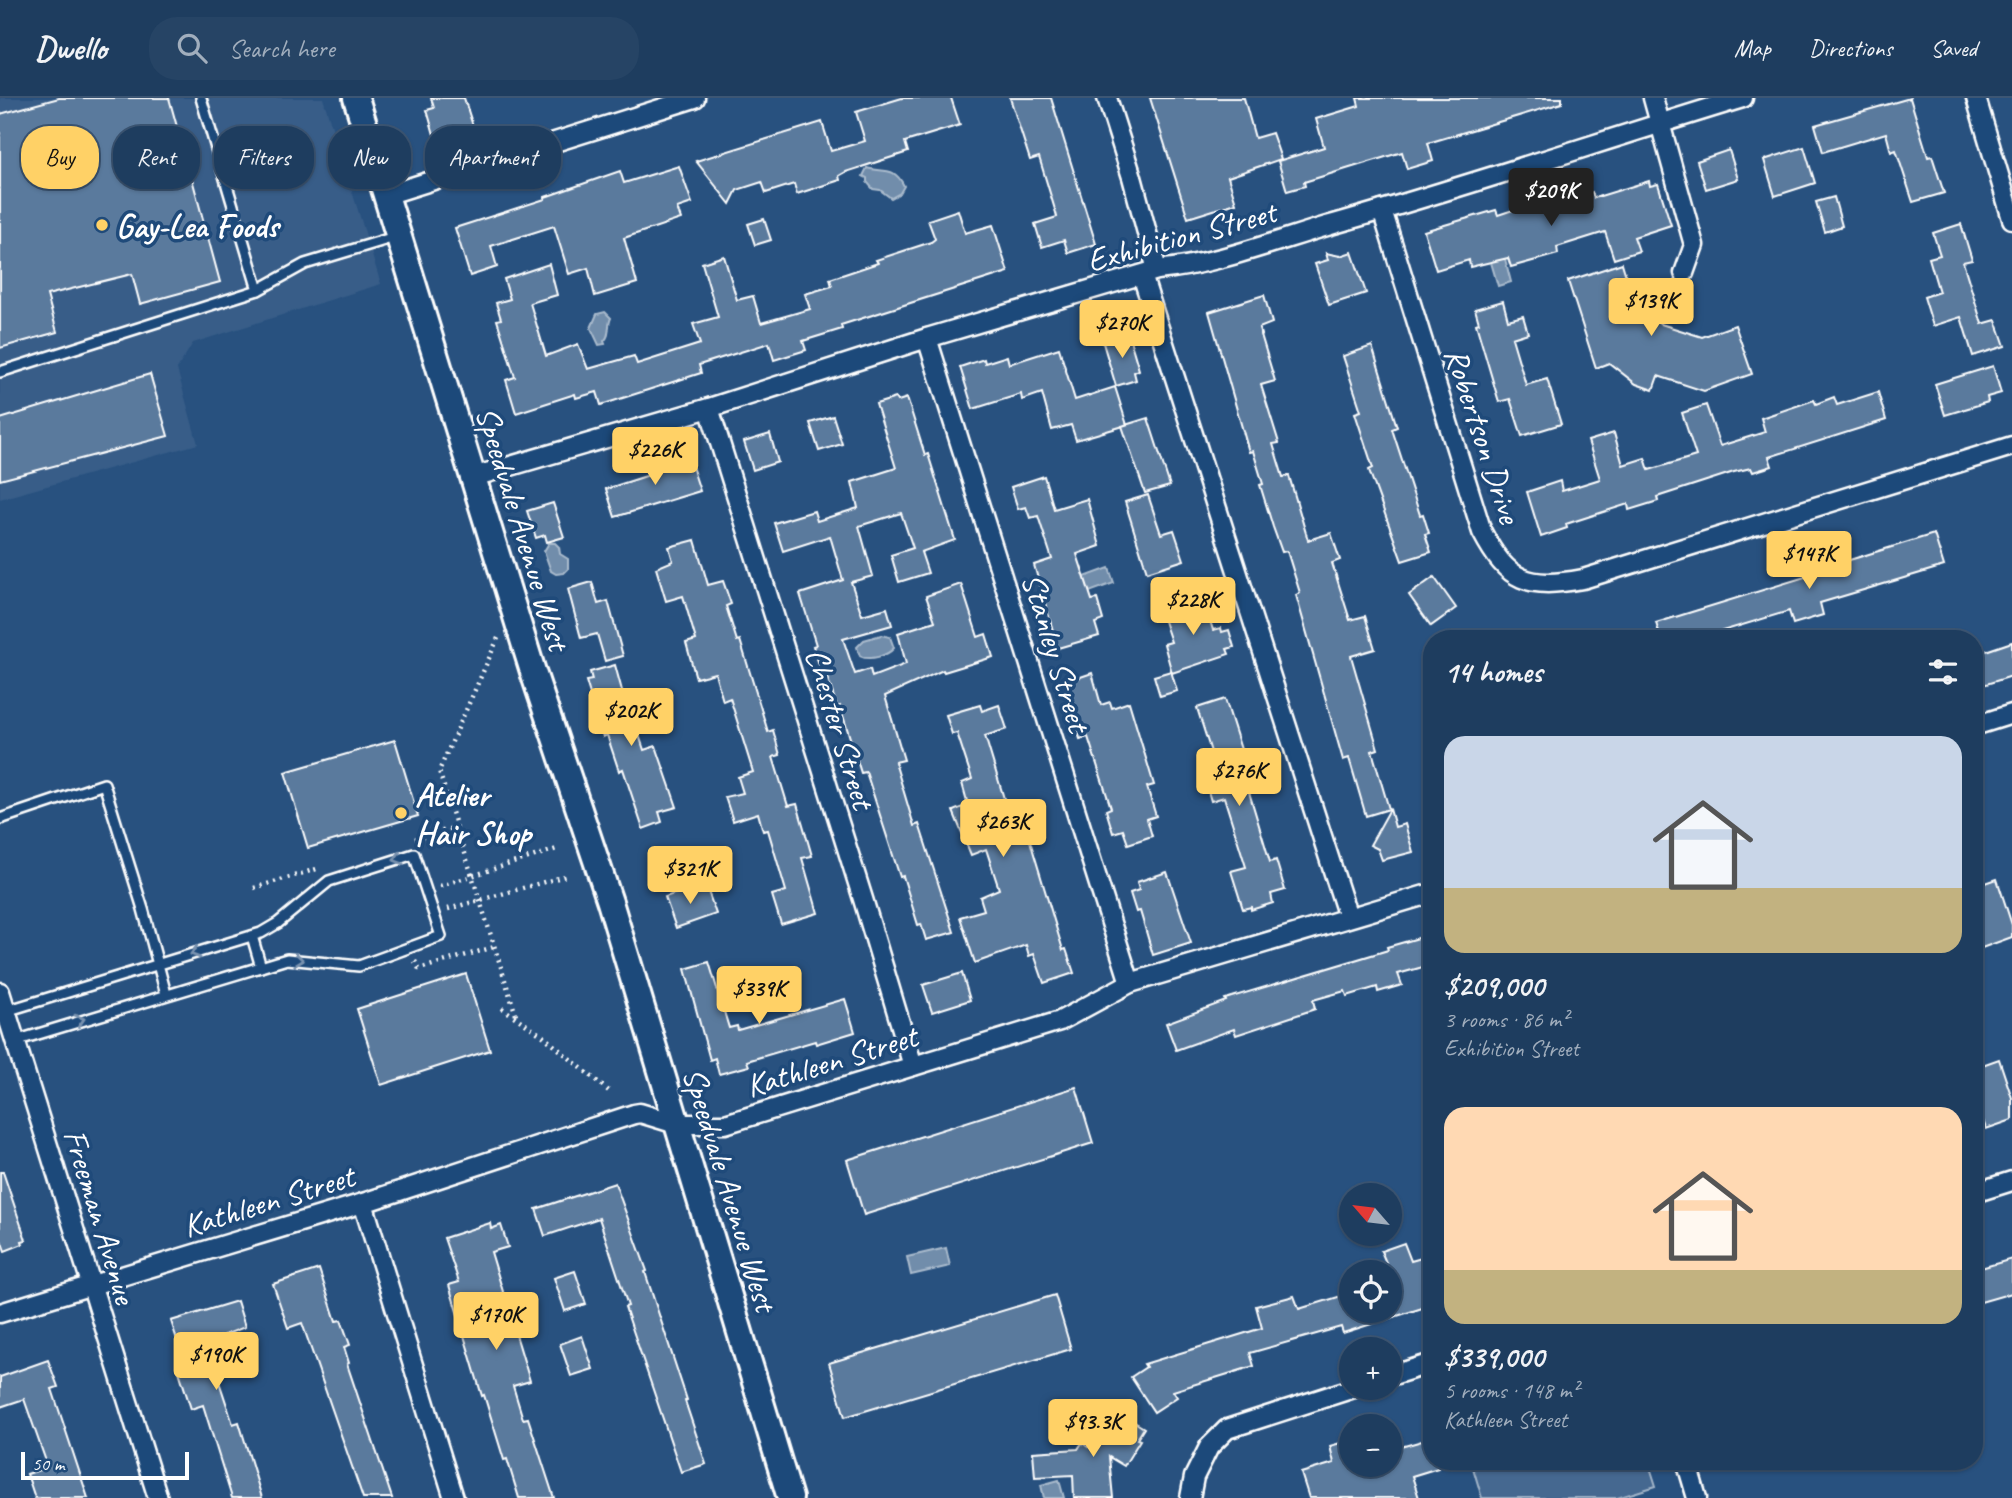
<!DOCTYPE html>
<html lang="en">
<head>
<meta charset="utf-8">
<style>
	:root { --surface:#1e3d5f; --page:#264465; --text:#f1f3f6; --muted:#a1aebd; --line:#3c5674; --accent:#ffd166 }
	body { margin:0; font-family:Caveat,sans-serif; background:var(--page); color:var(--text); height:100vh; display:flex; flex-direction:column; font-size:26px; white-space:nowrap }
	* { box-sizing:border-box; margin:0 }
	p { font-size:23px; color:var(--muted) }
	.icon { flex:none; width:38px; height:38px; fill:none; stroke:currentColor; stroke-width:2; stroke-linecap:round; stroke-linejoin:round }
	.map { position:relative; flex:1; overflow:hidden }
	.details { position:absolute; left:1423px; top:532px; width:560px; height:840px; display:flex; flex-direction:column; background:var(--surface); border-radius:28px; box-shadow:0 2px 5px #0004,0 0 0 2px var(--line) }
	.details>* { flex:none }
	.banner { position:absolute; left:21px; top:28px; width:665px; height:63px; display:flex; gap:14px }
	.needle { width:46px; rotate:298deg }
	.controls { position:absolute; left:1339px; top:1085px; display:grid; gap:14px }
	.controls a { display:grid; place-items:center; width:63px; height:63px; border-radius:50%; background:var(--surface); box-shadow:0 2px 5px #0004,0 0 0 2px var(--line); font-size:35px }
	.scale { position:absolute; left:21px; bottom:18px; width:168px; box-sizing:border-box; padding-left:7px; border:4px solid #fff; border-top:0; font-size:19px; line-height:24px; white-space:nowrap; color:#fff; -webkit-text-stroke:5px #1f4a7a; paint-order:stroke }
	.price { position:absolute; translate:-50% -60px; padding:0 16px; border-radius:7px; background:var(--accent); color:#111; font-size:23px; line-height:46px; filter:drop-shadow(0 2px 4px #0008) }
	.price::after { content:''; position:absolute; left:50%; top:42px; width:21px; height:16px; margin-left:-10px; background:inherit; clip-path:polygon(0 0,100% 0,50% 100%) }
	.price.on { background:#222; color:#fff }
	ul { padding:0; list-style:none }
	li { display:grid; align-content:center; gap:14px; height:371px; padding:0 21px }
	li span { display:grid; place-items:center; height:217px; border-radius:21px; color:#555 }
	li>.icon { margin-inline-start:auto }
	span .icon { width:126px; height:126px; fill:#fffc; stroke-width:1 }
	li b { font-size:30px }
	h2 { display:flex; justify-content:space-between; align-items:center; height:84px; padding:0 21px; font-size:30px }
	.chip { padding:0 24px; border-radius:28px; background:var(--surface); box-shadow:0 2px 5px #0004,0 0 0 2px var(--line); font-size:24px; line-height:63px }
	.chip.on { background:var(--accent); color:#111 }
	header { display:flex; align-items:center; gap:42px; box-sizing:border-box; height:98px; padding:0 35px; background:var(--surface); border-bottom:2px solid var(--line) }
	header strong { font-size:33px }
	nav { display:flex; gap:38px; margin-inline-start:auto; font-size:24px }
	.search { width:490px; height:63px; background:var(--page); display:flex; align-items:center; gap:18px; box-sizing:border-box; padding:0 24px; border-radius:28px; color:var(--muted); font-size:26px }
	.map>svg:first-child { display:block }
	.built { fill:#375d88 }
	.green { fill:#446890; stroke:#a2b4c8; stroke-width:2 }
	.water { fill:#718dab; stroke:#aabbcd; stroke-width:2 }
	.building { fill:#5a7a9d; stroke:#fff; stroke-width:2 }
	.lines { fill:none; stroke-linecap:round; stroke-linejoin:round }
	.lane-casing { stroke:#fff; stroke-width:14 }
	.street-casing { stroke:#fff; stroke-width:23 }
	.secondary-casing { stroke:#fff; stroke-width:30 }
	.path { stroke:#fff; stroke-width:4.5; stroke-dasharray:2 5; stroke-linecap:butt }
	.lane { stroke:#1f4a7a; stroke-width:9 }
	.street { stroke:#1f4a7a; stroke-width:18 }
	.secondary { stroke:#1f4a7a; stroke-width:24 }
	.oneway { stroke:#7992af }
	.poi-dot { fill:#ffd166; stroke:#1f4a7a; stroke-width:2.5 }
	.labels { text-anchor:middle; stroke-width:7; stroke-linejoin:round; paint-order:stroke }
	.poi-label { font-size:33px; font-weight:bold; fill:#fff; stroke:#1f4a7a; text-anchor:start }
	.street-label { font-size:33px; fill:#fff; stroke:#1f4a7a }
</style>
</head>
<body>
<header>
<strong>Dwello</strong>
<div class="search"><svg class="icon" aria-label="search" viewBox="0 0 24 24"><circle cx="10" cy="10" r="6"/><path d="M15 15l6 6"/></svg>Search here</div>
<nav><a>Map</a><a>Directions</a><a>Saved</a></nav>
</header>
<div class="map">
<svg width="2012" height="1400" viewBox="0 0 2012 1400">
	<rect width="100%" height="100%" fill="#28517f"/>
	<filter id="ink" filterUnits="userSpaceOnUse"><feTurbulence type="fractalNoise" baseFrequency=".0143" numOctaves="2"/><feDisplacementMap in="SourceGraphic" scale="14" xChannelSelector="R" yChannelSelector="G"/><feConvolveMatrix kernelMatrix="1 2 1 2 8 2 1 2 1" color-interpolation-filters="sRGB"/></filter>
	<g filter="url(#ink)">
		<polygon class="built" points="0,0 323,0 381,186 193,245 177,271 198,346 0,401"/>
		<polygon class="green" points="1471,1363 1648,1363 1656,1388 1617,1400 1482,1400"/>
		<g class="water">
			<path d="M867 70C882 75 894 67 904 88L900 95 891 100 880 92 873 91 867 84V80L863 78Z"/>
			<polygon points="1504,157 1511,184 1498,188 1490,161"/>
			<path d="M605 214 611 220C607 228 611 237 604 243L605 246 599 247 591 230 597 216Z"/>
			<polygon points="549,445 555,445 559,449 560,456 568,461 568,471 564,475 556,476 551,473 544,453"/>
			<polygon points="1109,470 1114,485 1084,496 1079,481"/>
			<path d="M881 537 890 539 894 550C887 558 870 563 860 558L857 549 864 542Z"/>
			<polygon points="946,1150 950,1168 911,1177 907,1159"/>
			<polygon points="1059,1382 1064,1400 1044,1400 1041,1387"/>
		</g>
		<g class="building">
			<polygon points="59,0 169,0 184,54 189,52 195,76 191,77 220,184 140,206 132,176 47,197 57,234 0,250 0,16"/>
			<polygon points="431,0 464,0 473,28 435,40 427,12 434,10"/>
			<polygon points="902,0 951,0 960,27 905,44 908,54 846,74 839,78 840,82 797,96 794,86 766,95 762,84 737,92 730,106 696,63 822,24 831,53 865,43 856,14"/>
			<polygon points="1010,0 1051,0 1096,146 1068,155 1064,142 1042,149 1035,126 1057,119 1056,115 1039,59 1030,62"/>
			<polygon points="1150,0 1244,0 1255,40 1272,35 1281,61 1228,79 1236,105 1188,120"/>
			<polygon points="1357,0 1562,0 1562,5 1428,45 1433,63 1407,71 1402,54 1304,84 1305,88 1287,93 1278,63 1324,49 1316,21 1359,8"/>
			<polygon points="1910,0 1928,59 1932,58 1944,95 1913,104 1896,52 1891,54 1886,35 1823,54 1815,27"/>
			<polygon points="1804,49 1815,85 1775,98 1764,62"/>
			<polygon points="1729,52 1738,81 1706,91 1697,63"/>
			<polygon points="679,68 692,105 677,110 681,121 624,140 637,185 595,198 588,170 569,176 554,128 491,148 497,169 470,178 455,130 545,101 545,99 620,73 624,85"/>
			<polygon points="1649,83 1650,88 1658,86 1671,127 1634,139 1639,153 1614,161 1605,134 1557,149 1558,156 1511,169 1508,160 1470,169 1469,162 1436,172 1424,133 1496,112 1498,117 1555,98 1557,105 1592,94 1594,100"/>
			<polygon points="1834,99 1842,128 1825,134 1816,104"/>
			<polygon points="958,112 965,135 993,127 1008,174 841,227 842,231 803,243 806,252 774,262 769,245 699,267 701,275 601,307 597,294 576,300 575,296 516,315 506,282 515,279 497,222 501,221 496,205 510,201 504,181 549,166 557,197 530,205 546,258 578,246 588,271 634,258 637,266 700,246 693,226 718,219 702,165 724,158 737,202 753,198 761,225 810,211 805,196 832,188 830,181 878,165 876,162 931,144 935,141 928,122"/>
			<polygon points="764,121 771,142 755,147 748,126"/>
			<polygon points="1961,126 1972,162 1963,164 1982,226 1996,222 2005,248 1973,258 1961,219 1933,228 1924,199 1939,194 1929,160 1940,157 1933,135"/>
			<polygon points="1352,154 1366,195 1329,207 1315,166 1328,162 1326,155 1340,158"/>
			<polygon points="1622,165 1634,205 1661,226 1702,239 1735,227 1752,276 1704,293 1658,278 1653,292 1636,286 1609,265 1596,270 1568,183"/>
			<polygon points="1264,197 1272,225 1259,230 1275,283 1261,287 1279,345 1273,346 1283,379 1289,378 1308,442 1331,435 1340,462 1332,465 1350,522 1365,518 1375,551 1351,558 1378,651 1372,653 1389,711 1366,718 1349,660 1343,662 1296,497 1300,495 1287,453 1282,454 1273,429 1260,387 1263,386 1253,353 1249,354 1209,214"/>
			<polygon points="1503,203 1508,222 1523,218 1528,235 1512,240 1526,287 1547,281 1561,326 1522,338 1510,301 1499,304 1476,226 1479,225 1475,211"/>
			<polygon points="1124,238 1129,238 1139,272 1134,274 1136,282 1116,288 1103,245"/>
			<polygon points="1372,248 1397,329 1392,331 1420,417 1423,416 1429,435 1425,436 1431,454 1402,463 1369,372 1373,370 1355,315 1361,313 1343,258"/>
			<polygon points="1059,250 1075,302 1115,289 1127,327 1076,342 1071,327 1052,332 1042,295 1022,302 1021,296 973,311 960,269 984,261 985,265 1007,258 1009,266"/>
			<polygon points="1993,268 2001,295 1987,299 1988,304 1945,317 1935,286"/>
			<polygon points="150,276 168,338 0,382 0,321"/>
			<polygon points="1878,294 1886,322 1769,359 1772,368 1753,374 1751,370 1734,374 1657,399 1658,403 1629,412 1628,406 1566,426 1567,430 1541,439 1527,394 1560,383 1562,393 1600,381 1588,343 1614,335 1623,367 1645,360 1649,372 1696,358 1682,315 1706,307 1720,348 1765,334 1761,320 1814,302 1816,306 1834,299 1837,307"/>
			<polygon points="896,300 898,303 907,300 925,357 928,356 955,442 921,454 928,475 899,484 891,457 913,450 901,415 859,428 873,478 851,484 862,517 887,510 892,527 843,541 855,576 870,571 872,579 906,566 898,535 935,523 926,498 961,486 978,539 986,536 993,559 944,574 943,572 885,598 904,662 895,664 914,728 919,726 954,834 926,842 921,826 918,827 903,778 900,779 866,674 861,675 840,608 837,609 827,578 823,579 813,548 816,547 800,496 843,482 830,438 783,453 774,425 814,413 817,423 858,410 852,384 896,370 876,306"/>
			<polygon points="833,318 842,346 819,353 810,325"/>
			<polygon points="1148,320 1170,388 1145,395 1122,328"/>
			<polygon points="770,336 778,364 753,372 744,344"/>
			<polygon points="687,353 700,393 615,419 606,391 649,377 648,374 666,368 664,361"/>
			<polygon points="1044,378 1054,411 1087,401 1100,448 1077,456 1092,502 1097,501 1103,522 1095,525 1099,538 1058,550 1034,467 1052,461 1038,418 1030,420 1026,409 1018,411 1011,389"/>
			<polygon points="1148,397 1161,436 1174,432 1184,462 1147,474 1125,404"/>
			<polygon points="553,405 564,439 547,444 545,437 536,440 527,413"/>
			<polygon points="1934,436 1944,468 1820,505 1823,517 1793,526 1789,513 1696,541 1661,541 1656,525 1831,471 1830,468"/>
			<polygon points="695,442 708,487 723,483 731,506 726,508 737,543 740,542 768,634 773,632 780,657 773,659 788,708 797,706 812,758 802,760 818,815 781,826 772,797 786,793 768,732 763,733 758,715 733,723 725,699 743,695 738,679 753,674 730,600 723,603 715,575 696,580 686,545 696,542 683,498 666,503 656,470 673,463 669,449"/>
			<polygon points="1434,479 1456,510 1431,528 1409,497"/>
			<polygon points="592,484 598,506 608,503 623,558 605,563 597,536 581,540 568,491"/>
			<polygon points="1183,504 1184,508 1204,504 1213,532 1221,530 1222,534 1229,532 1234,549 1227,551 1229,556 1172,575 1164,546 1171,544 1160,511"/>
			<polygon points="2012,544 2012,578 1983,587 1974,557"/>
			<polygon points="615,567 627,611 630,610 644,652 656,648 677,709 659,714 662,724 643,731 623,671 619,673 607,637 603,639 586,583 592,582 590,574"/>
			<polygon points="1171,573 1177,593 1160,598 1154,578"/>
			<polygon points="1092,575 1101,607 1110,604 1112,610 1129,604 1154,687 1147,689 1156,718 1147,721 1152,738 1128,746 1123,732 1113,735 1106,712 1111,710 1088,639 1080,641 1071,611 1074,610 1066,584"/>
			<polygon points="1225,601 1251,683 1246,684 1270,764 1276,762 1285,792 1271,796 1273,805 1251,812 1251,809 1243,811 1231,773 1246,769 1224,699 1211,703 1204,680 1218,676 1197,610"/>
			<polygon points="980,607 982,613 999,607 1007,631 985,638 1009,717 1021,713 1063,852 1066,851 1074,875 1044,885 1034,856 1029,858 1026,847 975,865 960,819 984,812 980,799 999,791 986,751 971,757 953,713 968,707 962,685 972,681 957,635 952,636 946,617"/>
			<polygon points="395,642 418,718 308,750 285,674"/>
			<polygon points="1390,711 1395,729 1405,726 1413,754 1382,762 1378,751 1370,747"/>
			<polygon points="1167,774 1191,845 1153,857 1140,813 1136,814 1130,795 1139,792 1137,784"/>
			<polygon points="1997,781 2012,827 2012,839 1979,851 1974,835 1974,789"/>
			<polygon points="705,785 716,816 676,830 665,799"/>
			<polygon points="1422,839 1430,867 1398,876 1402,887 1378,894 1377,889 1347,898 1345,893 1313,902 1315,911 1236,937 1234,931 1176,952 1166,925 1226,903 1225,901 1388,852 1387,849"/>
			<polygon points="709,864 729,930 737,928 738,932 845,901 855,934 816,946 815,943 747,963 749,968 719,976 715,960 710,962 685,871"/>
			<polygon points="962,875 970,902 932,914 923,887"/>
			<polygon points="466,876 490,952 381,987 357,911"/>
			<polygon points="1999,961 2012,1000 2012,1022 1986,1031 1976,1001 1981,999 1974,979 1974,970"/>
			<polygon points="1076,989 1093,1045 864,1117 847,1062"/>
			<polygon points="0,1074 3,1074 26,1142 22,1143 23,1146 5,1153 0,1139"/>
			<polygon points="615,1085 647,1173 645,1174 687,1302 685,1303 706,1366 681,1374 625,1209 628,1208 599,1120 545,1138 536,1111"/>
			<polygon points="490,1125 491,1131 501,1127 508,1149 491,1154 530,1283 513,1288 523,1321 528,1320 554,1400 519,1400 507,1361 504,1362 484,1297 482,1298 449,1187 459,1184 444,1140"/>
			<polygon points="1404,1145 1411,1163 1432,1157 1432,1207 1343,1235 1341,1229 1250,1255 1254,1268 1173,1293 1177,1299 1154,1314 1131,1279 1146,1269 1144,1266 1262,1230 1256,1208 1294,1198 1299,1211 1351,1195 1351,1213 1390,1213 1390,1174 1381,1153"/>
			<polygon points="2012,1161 2012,1195 1974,1206 1974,1172"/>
			<polygon points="319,1171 336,1223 341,1222 350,1247 344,1249 349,1265 347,1266 392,1400 363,1400 302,1225 288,1230 273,1186"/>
			<polygon points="575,1173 586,1206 565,1213 554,1180"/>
			<polygon points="1055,1197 1071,1251 845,1319 829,1265"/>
			<polygon points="237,1203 245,1229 206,1244 233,1326 239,1324 262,1400 232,1400 203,1307 191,1311 178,1270 185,1267 171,1223"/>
			<polygon points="582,1238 593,1271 571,1278 560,1246"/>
			<polygon points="48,1262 58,1289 52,1291 88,1400 35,1400 27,1376 48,1369 24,1301 0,1309 0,1279"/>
			<polygon points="1115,1312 1144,1330 1137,1341 1140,1342 1124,1368 1109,1359 1113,1400 1074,1400 1073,1377 1035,1379 1033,1354 1078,1351 1082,1345 1088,1349 1096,1336 1099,1338"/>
			<polygon points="1429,1341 1432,1363 1436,1363 1438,1370 1412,1378 1419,1400 1309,1400 1301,1375 1334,1365 1330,1348 1351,1342 1351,1367 1390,1367 1390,1352"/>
		</g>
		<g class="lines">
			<defs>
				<g id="lane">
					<polyline points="201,0 258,192"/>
					<polyline points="0,274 258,192 305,166 398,138"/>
					<polyline points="0,721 104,686 143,811 166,896"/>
					<polyline points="252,838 261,869"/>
					<polyline points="6,913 261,835 278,825 329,783 414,756 441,838 359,868 287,861 15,943"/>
				</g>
				<g id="street">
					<polyline points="1107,0 1132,79 1157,172"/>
					<polyline points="1653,0 1694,147 1684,175"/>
					<polyline points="1976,0 2012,121"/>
					<polyline points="386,97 695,0"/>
					<path d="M1382 112 1482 434C1508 484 1528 491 1583 481L2012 348"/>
					<polyline points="1142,177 1348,819"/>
					<polyline points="927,240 1130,885"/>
					<polyline points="709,310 863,801 913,968"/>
					<path d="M473 379 709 310 927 240 1157 172C1213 167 1273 144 1327 128 1466 89 1604 42 1743 0"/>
					<polyline points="1974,628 2012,616"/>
					<polyline points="0,894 158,1400"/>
					<polyline points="1974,1095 2012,1083"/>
					<polyline points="363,1105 454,1400"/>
					<polyline points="0,1215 363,1105 634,1016 640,1015 676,1026 725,1026 1060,923 1130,885 1432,795"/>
					<polyline points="1390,1278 1432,1265"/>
					<polyline points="1686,1363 1697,1400"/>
					<polyline points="1190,1400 1194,1379 1209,1349 1227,1331 1354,1290"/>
				</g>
				<polyline id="secondary" points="356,0 534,577 610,804 790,1400"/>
			</defs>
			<use href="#lane" class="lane-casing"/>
			<use href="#street" class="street-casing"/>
			<use href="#secondary" class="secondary-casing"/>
			<g class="path">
				<polyline points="498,540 439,673 517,920"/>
				<polyline points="415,741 456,729"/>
				<polyline points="440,788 560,750"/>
				<polyline points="254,790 320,770"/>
				<polyline points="448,811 569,777"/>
				<polyline points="415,863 419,871 494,849"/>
				<polyline points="502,910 543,938 611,995"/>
			</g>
			<use href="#lane" class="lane"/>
			<use href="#street" class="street"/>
			<use href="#secondary" class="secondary"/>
		</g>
		<defs><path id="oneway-chevron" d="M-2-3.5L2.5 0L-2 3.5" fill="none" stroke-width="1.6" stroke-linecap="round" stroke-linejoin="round" transform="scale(1.75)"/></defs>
		<g class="oneway">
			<use href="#oneway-chevron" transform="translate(398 761) rotate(163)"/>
			<use href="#oneway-chevron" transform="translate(195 855) rotate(164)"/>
			<use href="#oneway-chevron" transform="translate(299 862) rotate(7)"/>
			<use href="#oneway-chevron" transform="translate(80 922) rotate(-17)"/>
		</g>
	</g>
	<g class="poi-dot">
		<circle cx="102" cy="127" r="7"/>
		<circle cx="401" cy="715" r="7"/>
	</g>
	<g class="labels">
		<g class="poi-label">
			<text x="116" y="139">Gay-Lea Foods</text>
			<text x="415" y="708">Atelier<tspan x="415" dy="38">Hair Shop</tspan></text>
		</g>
		<g class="street-label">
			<text transform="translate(1181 137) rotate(-15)" y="12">Exhibition Street</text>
			<text transform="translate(1484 337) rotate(72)" y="12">Robertson Drive</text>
			<text transform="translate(524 430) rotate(73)" y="12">Speedvale Avenue West</text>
			<text transform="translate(1057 554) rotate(73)" y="12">Stanley Street</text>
			<text transform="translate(841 630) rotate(73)" y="12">Chester Street</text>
			<text transform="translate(831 962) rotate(-17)" y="12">Kathleen Street</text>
			<text transform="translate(731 1091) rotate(73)" y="12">Speedvale Avenue West</text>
			<text transform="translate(268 1102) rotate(-17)" y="12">Kathleen Street</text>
			<text transform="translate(101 1118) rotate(73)" y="12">Freeman Avenue</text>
		</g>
	</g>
</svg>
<div class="controls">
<a><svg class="needle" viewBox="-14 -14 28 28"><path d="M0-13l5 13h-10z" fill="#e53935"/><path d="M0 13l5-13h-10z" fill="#a1aebd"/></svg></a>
<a><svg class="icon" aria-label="locate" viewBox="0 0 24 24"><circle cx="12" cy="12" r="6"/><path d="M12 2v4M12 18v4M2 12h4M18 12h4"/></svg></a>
<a>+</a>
<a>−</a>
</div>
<div class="scale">50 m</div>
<b class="price on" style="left:1551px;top:130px">$209K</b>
<b class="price" style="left:1651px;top:240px">$139K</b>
<b class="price" style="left:1122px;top:262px">$270K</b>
<b class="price" style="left:655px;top:389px">$226K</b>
<b class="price" style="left:1809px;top:493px">$147K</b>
<b class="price" style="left:1193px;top:539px">$228K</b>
<b class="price" style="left:631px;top:650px">$202K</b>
<b class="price" style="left:1239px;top:710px">$276K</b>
<b class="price" style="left:1003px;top:761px">$263K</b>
<b class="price" style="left:690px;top:808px">$321K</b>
<b class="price" style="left:759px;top:928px">$339K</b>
<b class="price" style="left:496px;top:1254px">$170K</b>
<b class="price" style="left:216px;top:1294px">$190K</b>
<b class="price" style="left:1093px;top:1361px">$93.3K</b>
<div class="banner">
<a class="chip on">Buy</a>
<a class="chip">Rent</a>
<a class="chip">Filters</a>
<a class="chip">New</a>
<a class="chip">Apartment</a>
</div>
<section class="details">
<h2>14 homes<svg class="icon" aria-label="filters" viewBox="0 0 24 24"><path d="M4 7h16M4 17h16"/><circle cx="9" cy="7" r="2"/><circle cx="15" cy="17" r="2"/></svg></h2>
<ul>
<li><span style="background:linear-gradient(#c9d6e8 70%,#c2b280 0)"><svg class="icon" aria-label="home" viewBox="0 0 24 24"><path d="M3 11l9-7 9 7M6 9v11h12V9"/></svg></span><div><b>$209,000</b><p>3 rooms · 86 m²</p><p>Exhibition Street</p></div></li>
<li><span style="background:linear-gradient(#ffd9b3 75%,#c2b280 0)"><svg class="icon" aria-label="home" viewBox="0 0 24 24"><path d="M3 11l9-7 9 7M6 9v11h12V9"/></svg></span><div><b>$339,000</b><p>5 rooms · 148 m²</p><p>Kathleen Street</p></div></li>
</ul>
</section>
</div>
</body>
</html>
